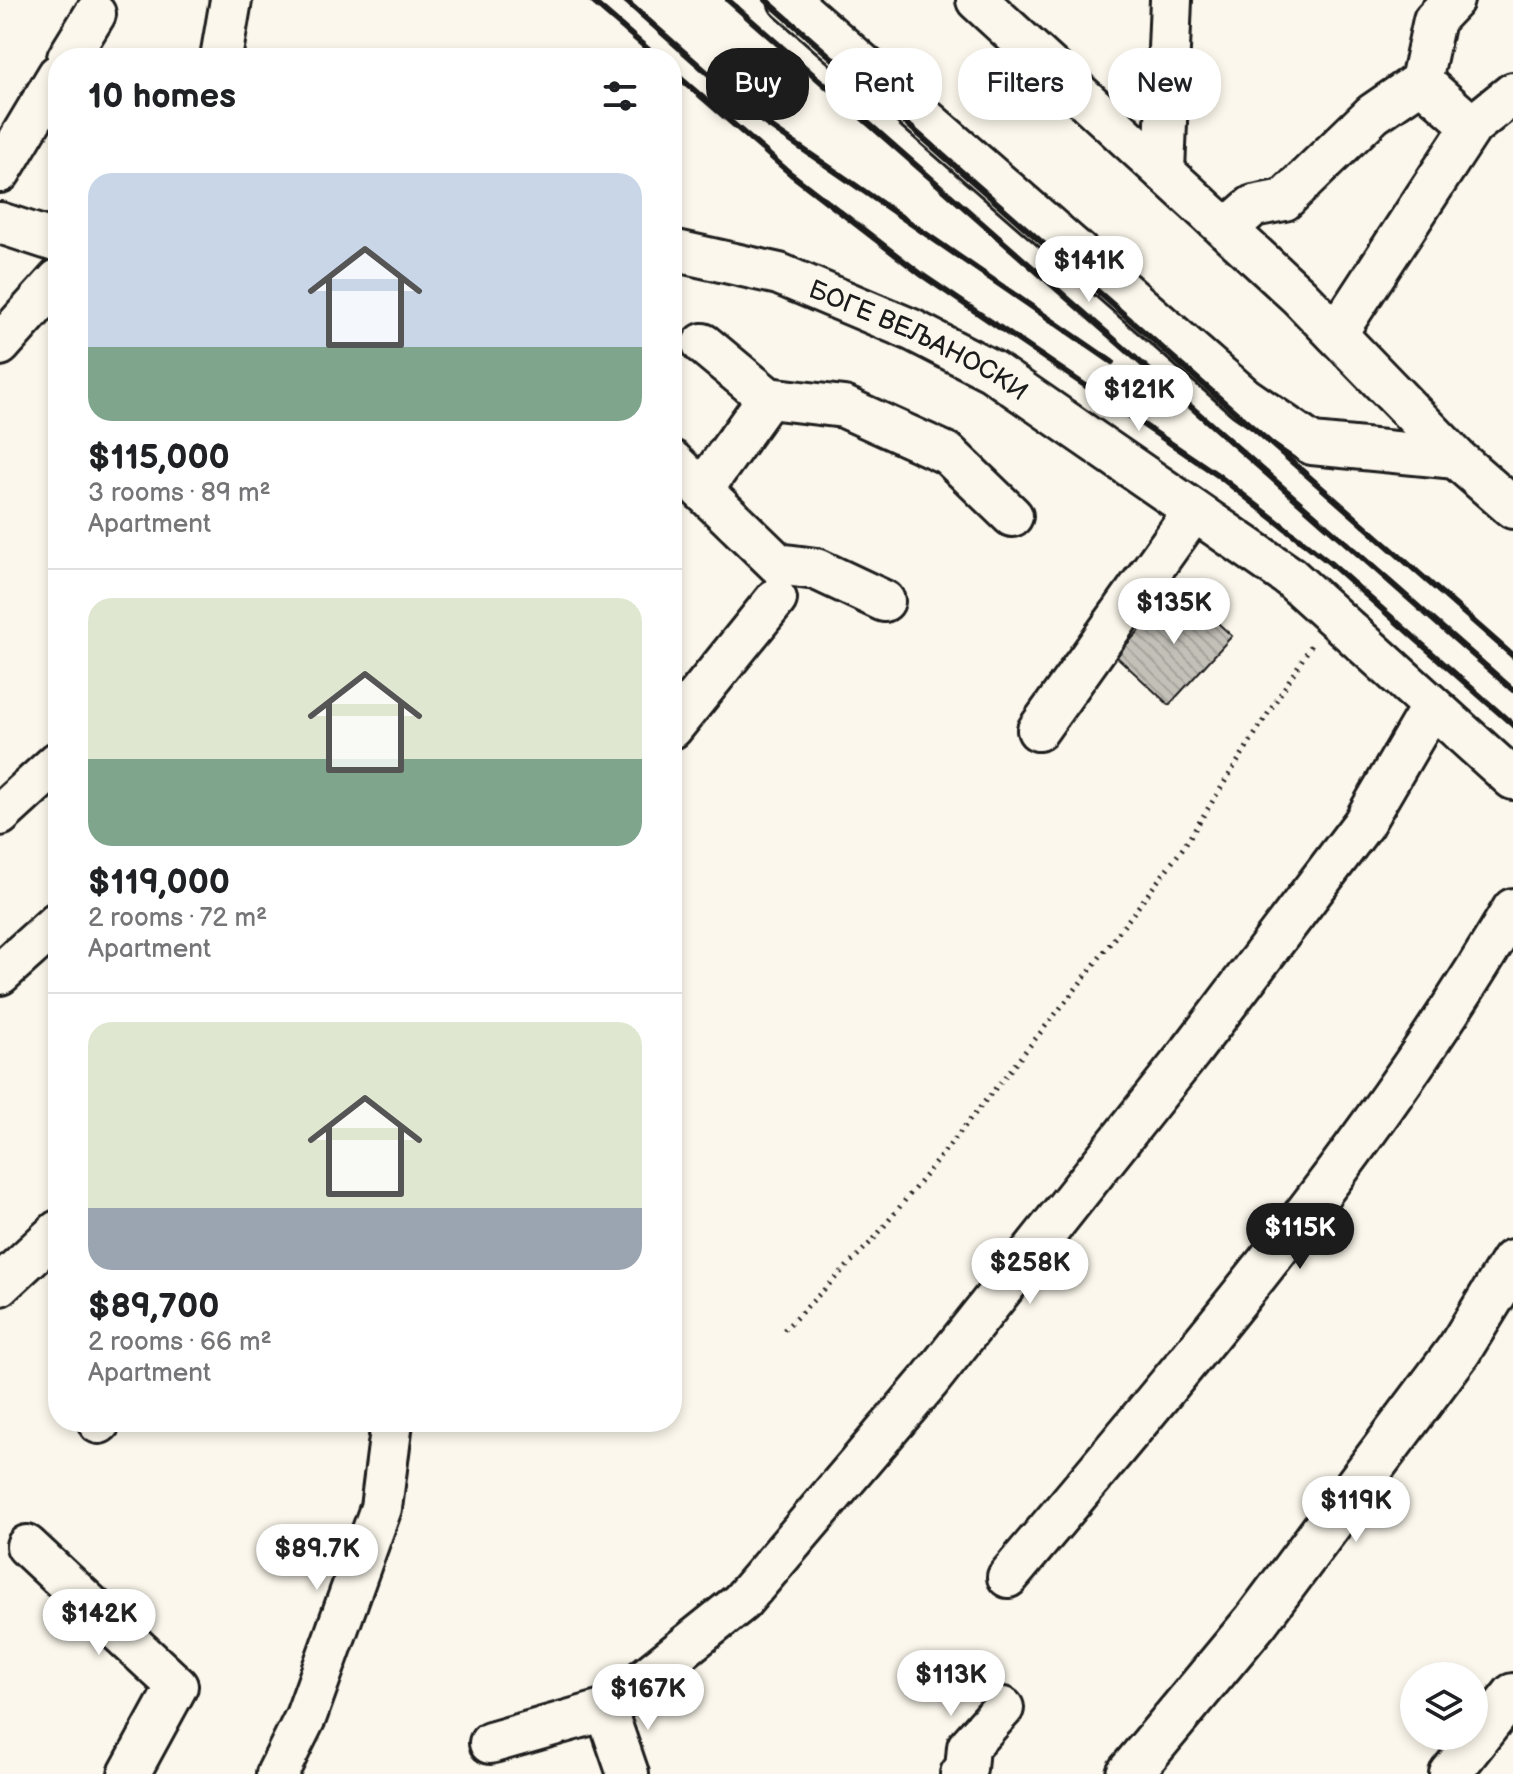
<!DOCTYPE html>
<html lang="en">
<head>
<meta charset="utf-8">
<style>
	:root { --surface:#fff; --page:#f2f2f2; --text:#202124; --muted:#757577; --line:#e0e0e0; --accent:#1c1c1c }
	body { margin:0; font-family:"Balsamiq Sans",sans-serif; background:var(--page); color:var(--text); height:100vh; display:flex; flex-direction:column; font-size:30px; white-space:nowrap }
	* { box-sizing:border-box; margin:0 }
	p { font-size:26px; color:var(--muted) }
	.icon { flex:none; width:44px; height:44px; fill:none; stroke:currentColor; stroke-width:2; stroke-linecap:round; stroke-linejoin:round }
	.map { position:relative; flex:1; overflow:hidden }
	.drawer { position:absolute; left:48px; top:48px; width:634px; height:1384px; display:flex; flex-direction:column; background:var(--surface); border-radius:32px; box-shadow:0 4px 12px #0003 }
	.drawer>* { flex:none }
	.guide { position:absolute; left:706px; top:48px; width:686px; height:72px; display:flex; gap:16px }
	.controls { position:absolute; left:1400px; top:1662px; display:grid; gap:16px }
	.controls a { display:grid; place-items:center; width:88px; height:88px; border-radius:50%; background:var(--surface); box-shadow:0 4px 12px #0003; font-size:40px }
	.price { position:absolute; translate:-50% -68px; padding:0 18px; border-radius:28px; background:#fff; color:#222; font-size:26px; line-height:52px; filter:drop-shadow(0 2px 4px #0008) }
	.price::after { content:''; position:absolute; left:50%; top:48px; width:24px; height:18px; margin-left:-12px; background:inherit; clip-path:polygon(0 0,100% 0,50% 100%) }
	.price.selected { background:var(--accent); color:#fff }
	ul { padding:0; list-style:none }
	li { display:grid; align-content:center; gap:16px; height:424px; padding:0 40px }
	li+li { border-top:2px solid var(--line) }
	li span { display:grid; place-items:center; height:248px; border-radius:24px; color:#555 }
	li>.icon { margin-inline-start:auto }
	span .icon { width:144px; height:144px; fill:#fffc; stroke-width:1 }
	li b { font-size:34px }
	h2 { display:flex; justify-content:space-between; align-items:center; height:96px; padding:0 40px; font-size:34px }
	.chip { padding:0 28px; border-radius:32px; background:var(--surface); box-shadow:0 4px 12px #0003; font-size:28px; line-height:72px }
	.chip.selected { background:var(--accent); color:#fff }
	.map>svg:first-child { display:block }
	.building { fill:url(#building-back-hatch); stroke:#1c1c1c; stroke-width:2 }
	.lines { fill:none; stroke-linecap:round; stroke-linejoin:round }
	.minor-casing { stroke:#1c1c1c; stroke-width:46 }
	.major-casing { stroke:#1c1c1c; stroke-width:50 }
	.path { stroke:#1c1c1c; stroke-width:5; stroke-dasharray:2 6; stroke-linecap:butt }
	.minor { stroke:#fbf7ec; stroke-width:40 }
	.major { stroke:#fbf7ec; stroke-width:44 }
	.rail { stroke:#1c1c1c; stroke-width:6 }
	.labels { text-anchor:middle; stroke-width:7; stroke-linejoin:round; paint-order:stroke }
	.street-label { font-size:26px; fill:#1c1c1c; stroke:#fbf7ec }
</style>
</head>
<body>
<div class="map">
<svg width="1513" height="1774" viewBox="0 0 1513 1774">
	<defs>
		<pattern id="building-back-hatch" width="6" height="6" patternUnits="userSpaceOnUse" patternTransform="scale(2)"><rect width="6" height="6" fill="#c3c0b8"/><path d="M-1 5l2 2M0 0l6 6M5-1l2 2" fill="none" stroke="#a7a49e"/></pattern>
	</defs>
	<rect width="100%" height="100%" fill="#fbf7ec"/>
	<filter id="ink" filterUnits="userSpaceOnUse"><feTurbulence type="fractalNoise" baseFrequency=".0125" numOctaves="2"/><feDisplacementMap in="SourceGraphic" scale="16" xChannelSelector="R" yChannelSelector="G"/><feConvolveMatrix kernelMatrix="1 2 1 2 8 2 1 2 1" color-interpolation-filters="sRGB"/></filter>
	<g filter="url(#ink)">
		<polygon class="building" points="1179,587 1232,636 1169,705 1116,656"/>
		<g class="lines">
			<defs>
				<g id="minor">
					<polyline points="789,0 1245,398 1312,444 1456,458"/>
					<polyline points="977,0 1299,296 1456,458 1513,508"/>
					<polyline points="68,58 95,14"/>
					<polyline points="221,58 231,0"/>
					<polyline points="1421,81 1472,126"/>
					<polyline points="1164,171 1171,0"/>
					<polyline points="0,172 58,75"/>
					<polyline points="0,223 58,242"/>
					<polyline points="1227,229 1253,206 1284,200 1373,114 1421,81 1434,20 1453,0"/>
					<path id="s1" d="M672 250 779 274 912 330 992 371 1290 577 1513 779"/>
					<polyline points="1336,334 1472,126 1513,93"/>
					<polyline points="703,344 768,398"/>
					<polyline points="0,345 58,280"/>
					<polyline points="672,461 778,564 816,569 884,601"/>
					<polyline points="702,490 768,398 844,407 948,454 1012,516"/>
					<polyline points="672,728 776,599"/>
					<polyline points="1038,730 1194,511"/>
					<polyline points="0,815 58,762"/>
					<polyline points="0,974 58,922"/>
					<polyline points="0,1285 58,1231"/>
					<polyline points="99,1423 100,1422"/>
					<polyline points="27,1546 177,1686 129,1774"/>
					<path d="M1008 1577C1185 1366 1373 1147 1513 909"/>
					<polyline points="606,1710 628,1774"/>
					<polyline points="490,1743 606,1710 741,1602 929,1381 1191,1051 1363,824 1432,706"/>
					<polyline points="277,1774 306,1716 381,1508 392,1422"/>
					<polyline points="961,1774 966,1769 968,1747 1003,1708"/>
					<polyline points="1450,1774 1513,1694"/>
				</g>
				<polyline id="major" points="1129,1774 1256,1621 1459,1350 1513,1262"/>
			</defs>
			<use href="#minor" class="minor-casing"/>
			<use href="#major" class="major-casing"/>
			<polyline class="path" points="784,1330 873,1240 1074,991 1183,848 1312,644"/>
			<use href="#minor" class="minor"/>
			<use href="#major" class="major"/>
			<g class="rail">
				<polyline points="591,0 658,58"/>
				<polyline points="625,0 762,121 1112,362"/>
				<polyline points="728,0 1513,690"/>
				<polyline points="766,0 1513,656"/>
				<polyline points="672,71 791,174 922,275 1219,476 1330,563 1513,725"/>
			</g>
		</g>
	</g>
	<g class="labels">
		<g class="street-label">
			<text dy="9" stroke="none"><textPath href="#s1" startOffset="264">БОГЕ ВЕЉАНОСКИ</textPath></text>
		</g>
	</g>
</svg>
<div class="controls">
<a><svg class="icon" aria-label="layers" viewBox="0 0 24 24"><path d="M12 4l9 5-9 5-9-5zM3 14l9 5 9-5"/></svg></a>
</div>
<b class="price" style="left:1089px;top:304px">$141K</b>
<b class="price" style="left:1139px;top:433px">$121K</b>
<b class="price" style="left:1174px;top:646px">$135K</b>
<b class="price selected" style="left:1300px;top:1271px">$115K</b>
<b class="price" style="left:1030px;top:1306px">$258K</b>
<b class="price" style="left:1356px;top:1544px">$119K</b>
<b class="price" style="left:317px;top:1592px">$89.7K</b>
<b class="price" style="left:99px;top:1657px">$142K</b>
<b class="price" style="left:951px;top:1718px">$113K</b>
<b class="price" style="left:648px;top:1732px">$167K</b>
<div class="guide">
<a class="chip selected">Buy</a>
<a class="chip">Rent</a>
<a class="chip">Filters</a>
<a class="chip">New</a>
</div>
<section class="drawer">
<h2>10 homes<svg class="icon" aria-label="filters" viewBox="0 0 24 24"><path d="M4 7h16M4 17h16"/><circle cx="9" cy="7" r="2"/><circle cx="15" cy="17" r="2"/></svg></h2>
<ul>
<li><span style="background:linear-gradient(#c9d6e8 70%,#7fa58c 0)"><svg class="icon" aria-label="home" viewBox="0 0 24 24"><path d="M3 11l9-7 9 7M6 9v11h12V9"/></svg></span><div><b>$115,000</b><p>3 rooms · 89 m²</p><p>Apartment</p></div></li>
<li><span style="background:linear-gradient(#dfe7d0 65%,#7fa58c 0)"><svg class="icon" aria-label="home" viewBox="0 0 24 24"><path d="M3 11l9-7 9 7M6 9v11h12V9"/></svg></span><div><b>$119,000</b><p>2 rooms · 72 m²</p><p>Apartment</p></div></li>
<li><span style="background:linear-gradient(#dfe7d0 75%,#9aa5b1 0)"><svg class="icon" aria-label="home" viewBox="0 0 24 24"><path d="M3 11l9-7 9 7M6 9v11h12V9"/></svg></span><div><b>$89,700</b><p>2 rooms · 66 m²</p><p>Apartment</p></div></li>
</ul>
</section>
</div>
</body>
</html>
